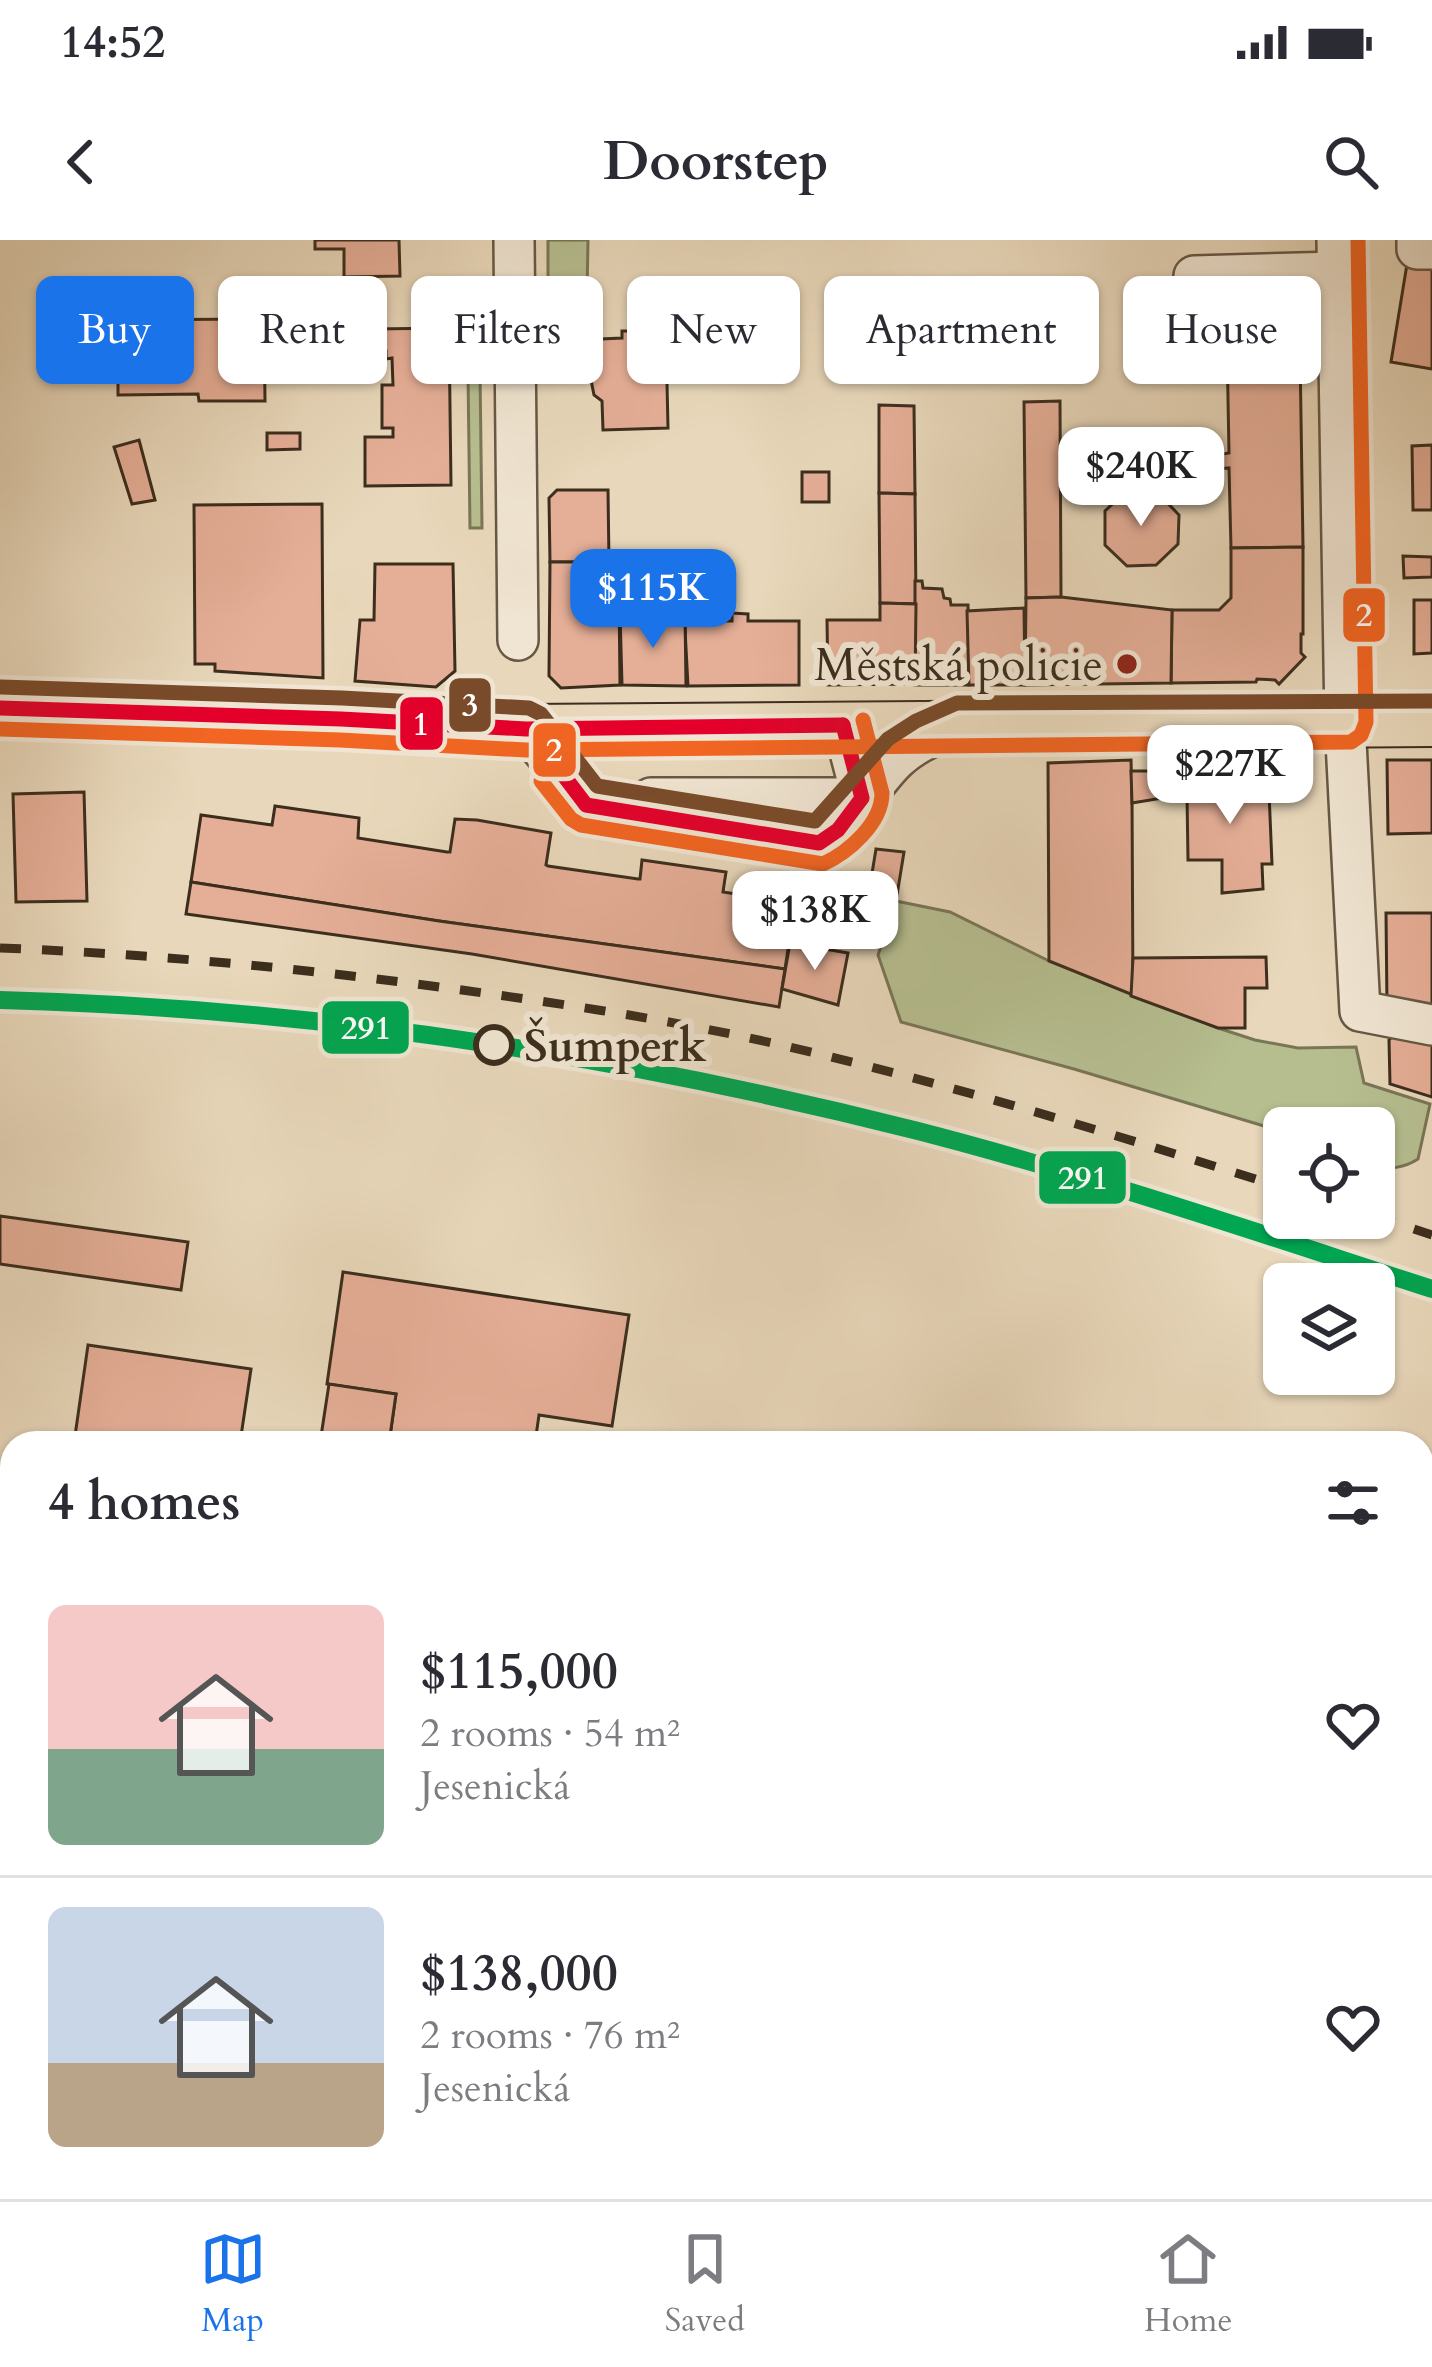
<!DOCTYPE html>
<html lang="en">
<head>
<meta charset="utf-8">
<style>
	:root { --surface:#fff; --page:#f7f7f7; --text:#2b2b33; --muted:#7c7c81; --line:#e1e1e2; --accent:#1a73e8 }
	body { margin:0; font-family:Cardo,serif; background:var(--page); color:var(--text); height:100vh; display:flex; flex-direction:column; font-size:45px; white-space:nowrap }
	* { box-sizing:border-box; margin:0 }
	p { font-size:39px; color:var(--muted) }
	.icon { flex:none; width:66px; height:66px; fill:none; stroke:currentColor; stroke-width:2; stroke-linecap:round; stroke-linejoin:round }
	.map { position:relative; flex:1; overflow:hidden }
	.details { position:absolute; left:0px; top:1191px; width:1434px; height:768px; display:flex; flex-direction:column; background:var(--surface); border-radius:36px 36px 0 0; box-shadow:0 3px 9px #0004 }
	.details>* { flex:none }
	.top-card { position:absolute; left:36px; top:36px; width:1362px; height:108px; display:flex; gap:24px }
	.fabs { position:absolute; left:1263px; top:867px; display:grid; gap:24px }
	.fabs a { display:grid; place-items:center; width:132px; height:132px; border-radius:18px; background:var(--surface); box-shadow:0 3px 9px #0004; font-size:60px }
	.price { position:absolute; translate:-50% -102px; padding:0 27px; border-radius:24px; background:#fff; color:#222; font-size:39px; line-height:78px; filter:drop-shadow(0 3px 6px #0008) }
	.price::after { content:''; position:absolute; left:50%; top:72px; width:36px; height:27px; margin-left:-18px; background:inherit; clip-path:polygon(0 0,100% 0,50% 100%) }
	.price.active { background:var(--accent); color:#fff }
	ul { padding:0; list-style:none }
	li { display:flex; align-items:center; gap:36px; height:300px; padding:0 48px }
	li+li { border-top:3px solid var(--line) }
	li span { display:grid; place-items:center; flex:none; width:336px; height:240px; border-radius:18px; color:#555 }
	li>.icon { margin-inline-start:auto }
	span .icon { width:144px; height:144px; fill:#fffc; stroke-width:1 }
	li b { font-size:51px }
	h2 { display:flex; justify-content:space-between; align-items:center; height:144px; padding:0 48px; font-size:51px }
	.chip { padding:0 42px; border-radius:18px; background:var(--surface); box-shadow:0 3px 9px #0004; font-size:42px; line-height:108px }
	.chip.active { background:var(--accent); color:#fff }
	.status { display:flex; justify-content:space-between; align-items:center; height:84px; padding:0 60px; background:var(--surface); direction:ltr }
	.status svg { height:33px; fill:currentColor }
	header { display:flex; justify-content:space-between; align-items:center; height:156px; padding:0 48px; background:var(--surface); font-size:54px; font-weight:700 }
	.menu { display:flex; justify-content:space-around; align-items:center; height:168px; border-top:3px solid var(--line); background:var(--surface); font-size:33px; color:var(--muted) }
	.menu a { display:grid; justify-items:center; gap:6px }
	.menu .active { color:var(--accent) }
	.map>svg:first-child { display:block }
	.green { fill:#b6be90; stroke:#797656; stroke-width:3 }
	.building { fill:#e5ae97; stroke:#3c2e1d; stroke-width:3 }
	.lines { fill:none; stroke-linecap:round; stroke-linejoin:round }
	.minor-casing { stroke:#675844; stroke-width:44 }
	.major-casing { stroke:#3c2e1d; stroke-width:52 }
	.minor { stroke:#f0e5d2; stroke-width:39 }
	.major { stroke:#e8d7ba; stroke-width:48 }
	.rail { stroke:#3c2e1d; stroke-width:9; stroke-dasharray:21 21; stroke-linecap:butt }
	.bus-1-casing { stroke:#f0e5d2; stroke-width:24 }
	.bus-2-casing { stroke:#f0e5d2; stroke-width:24 }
	.bus-3-casing { stroke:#f0e5d2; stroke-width:24 }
	.bus-1 { stroke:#e4002b; stroke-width:15 }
	.bus-2 { stroke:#f26522; stroke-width:15 }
	.bus-3 { stroke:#7a4b2a; stroke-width:15 }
	.rail-1-casing { stroke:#f0e5d2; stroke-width:27 }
	.rail-1 { stroke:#00a651; stroke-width:18 }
	.poi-dot { fill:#8f2418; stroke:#f0e5d2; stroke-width:4.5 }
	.stop-dot { fill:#f0e5d2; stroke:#3c2e1d; stroke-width:6 }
	.labels { text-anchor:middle; stroke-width:12; stroke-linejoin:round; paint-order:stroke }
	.poi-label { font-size:45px; fill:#3c2e1d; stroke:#f0e5d2; text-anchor:end }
	.stop-label { font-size:45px; font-weight:bold; fill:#3c2e1d; stroke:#f0e5d2; text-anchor:start }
	.line-badge { stroke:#f0e5d2; stroke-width:4.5 }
	.badge-label { font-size:33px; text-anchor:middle; font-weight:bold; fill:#fff }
</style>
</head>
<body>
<div class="status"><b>14:52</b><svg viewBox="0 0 49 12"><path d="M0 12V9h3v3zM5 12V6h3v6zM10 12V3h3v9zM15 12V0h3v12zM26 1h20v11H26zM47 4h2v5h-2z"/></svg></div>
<header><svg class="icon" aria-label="back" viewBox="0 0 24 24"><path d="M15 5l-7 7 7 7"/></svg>Doorstep<svg class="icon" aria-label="search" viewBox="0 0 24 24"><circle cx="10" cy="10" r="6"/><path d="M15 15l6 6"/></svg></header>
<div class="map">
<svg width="1432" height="1959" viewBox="0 0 1432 1959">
	<rect width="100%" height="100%" fill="#e8d7ba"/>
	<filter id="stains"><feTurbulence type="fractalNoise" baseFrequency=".00167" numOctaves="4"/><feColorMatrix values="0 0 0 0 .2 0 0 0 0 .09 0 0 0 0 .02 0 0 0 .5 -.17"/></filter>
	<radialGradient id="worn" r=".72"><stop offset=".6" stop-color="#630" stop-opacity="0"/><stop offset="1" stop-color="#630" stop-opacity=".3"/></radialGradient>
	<g class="green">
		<polygon points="548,0 588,0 587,55 548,57"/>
		<polygon points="480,133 482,288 470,288 468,134"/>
		<path d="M896 661 950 672 1049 721 1218 788 1255 800 1298 808 1356 807 1364 843 1430 864 1418 919C1406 927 1387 931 1374 926V888H1284V892L1074 829 901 782 878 715Z"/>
	</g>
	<g class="building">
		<polygon points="315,0 399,0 400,36 344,37 344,9 315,9"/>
		<polygon points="1408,18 1432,21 1432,129 1391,122"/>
		<polygon points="1299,48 1303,307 1231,308 1229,228 1217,229 1216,215 1229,213 1226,49"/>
		<polygon points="124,56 123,80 105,80 104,57"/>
		<polygon points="763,70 796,70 795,92 763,92"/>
		<polygon points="264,79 265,161 199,161 198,154 118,155 118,131 104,130 105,80"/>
		<polygon points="449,88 451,245 365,246 365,197 393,197 393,188 382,188 382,145 393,145 392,118 386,119 386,111 373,112 373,89"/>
		<polygon points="622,91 643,91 643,99 666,98 668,188 603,190 602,161 594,155 591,140 594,131 601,127 601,99 622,98"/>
		<polygon points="763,92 795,92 796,111 763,111"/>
		<polygon points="763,111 796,111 796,128 763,129"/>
		<polygon points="1060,161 1061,357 1026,358 1024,162"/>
		<polygon points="879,165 914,166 915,254 879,253"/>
		<polygon points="267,193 300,193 300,209 267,210"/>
		<polygon points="139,200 155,260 132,264 114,207"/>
		<polygon points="1432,205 1432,270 1413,270 1412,206"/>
		<rect x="802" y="232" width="27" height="30"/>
		<polygon points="557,250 608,250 609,322 550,322 549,258"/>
		<polygon points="1125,252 1158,253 1179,275 1178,304 1156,325 1127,326 1105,305 1105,271"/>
		<polygon points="879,253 915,254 916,364 880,363"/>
		<polygon points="322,264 323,438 215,431 215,424 195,424 194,265"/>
		<polygon points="1303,307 1303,394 1301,394 1301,413 1305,417 1279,444 1275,440 1257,439 1256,442 1171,443 1172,370 1219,370 1231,358 1231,308"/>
		<polygon points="1403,316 1432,317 1432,337 1404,338"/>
		<polygon points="550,322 609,322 610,353 619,352 620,445 561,448 549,436"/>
		<polygon points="375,324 453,324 455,431 436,447 355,441 360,380 374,380"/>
		<polygon points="915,341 922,341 923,348 942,349 944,358 950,359 951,365 968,365 969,445 913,445 915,444"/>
		<polygon points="1061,357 1172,370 1171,443 1025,445 1026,358"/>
		<polygon points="1414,360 1432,360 1432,413 1414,414"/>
		<polygon points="880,363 916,364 915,444 828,445 827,380 880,380"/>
		<polygon points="1024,368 1025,445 969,445 967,371"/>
		<polygon points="684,370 697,370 697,381 732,381 732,373 748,374 748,381 799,381 799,445 688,446"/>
		<polygon points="620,373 641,373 640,379 677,379 676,373 685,373 686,446 622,445"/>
		<polygon points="1131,520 1132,556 1133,755 1049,721 1048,523"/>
		<polygon points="1387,520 1432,520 1432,593 1388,594"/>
		<polygon points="1248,530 1247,554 1269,552 1272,624 1262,624 1263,649 1222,653 1222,620 1188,620 1187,556 1193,553 1191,531"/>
		<polygon points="1131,531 1191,531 1193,553 1132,563"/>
		<polygon points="84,552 87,661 16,662 13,554"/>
		<polygon points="275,566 359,578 358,598 447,612 450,612 455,579 477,580 551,593 546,625 548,626 638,639 640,639 642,620 726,632 723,652 795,663 785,729 439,681 191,642 201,575 272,585"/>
		<polygon points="876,609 904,612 896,661 868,658"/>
		<polygon points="191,642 439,681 785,729 779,767 472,714 186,674"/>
		<polygon points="1386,673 1432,673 1432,766 1387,766"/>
		<polygon points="790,703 848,713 838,765 782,749"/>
		<polygon points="1266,717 1267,748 1245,748 1245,788 1218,788 1131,756 1133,718"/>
		<polygon points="1394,794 1432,804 1432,857 1390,844 1389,800"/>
		<polygon points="0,976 188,1002 181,1050 0,1024"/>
		<polygon points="343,1032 629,1075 612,1186 539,1175 535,1203 389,1203 396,1154 327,1144"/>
		<polygon points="88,1105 251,1129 240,1203 128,1203 75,1196"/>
		<polygon points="329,1144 396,1154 389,1203 320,1203"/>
		<polygon points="0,1266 12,1271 12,1328 0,1323"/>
		<polygon points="1422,1354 1432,1355 1432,1395 1422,1394"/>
		<polygon points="0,1478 12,1481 12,1539 0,1535"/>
		<polygon points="1422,1753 1432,1767 1432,1807 1422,1814"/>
		<polygon points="0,1883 12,1890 12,1937 0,1927"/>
		<polygon points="547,1947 599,1947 607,1958 556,1959"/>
		<polygon points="868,1947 930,1947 939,1959 869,1959 864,1953"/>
	</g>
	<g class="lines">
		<defs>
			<g id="minor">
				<polyline points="514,0 518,400"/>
				<polyline points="1337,0 1345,482 1360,771 1432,785"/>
				<polyline points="1417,0 1417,9 1432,9"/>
				<polyline points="1194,36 1337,32"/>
				<polyline points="843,485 862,558"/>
				<path d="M526 489 586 565 819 603C847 590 872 542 897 519 914 503 935 495 956 486"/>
				<polyline points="651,558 862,558"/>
				<polyline points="1422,1675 1432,1667"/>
				<polyline points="0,1795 12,1805"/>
				<polyline points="178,1947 191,1959"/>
				<polyline points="107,1959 110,1947"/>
				<polyline points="1049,1959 1065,1947"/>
			</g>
			<polyline id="major" points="0,468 341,479 526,489 1432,482"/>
		</defs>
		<use href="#minor" class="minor-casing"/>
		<use href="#major" class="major-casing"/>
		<use href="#minor" class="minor"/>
		<use href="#major" class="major"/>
		<g class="rail">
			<path d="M0 708C155 714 308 729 462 750 570 765 679 781 785 806 954 845 1119 896 1284 948"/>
			<polyline points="1374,976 1432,995"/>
		</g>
		<defs>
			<g id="bus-1">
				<polyline points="0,468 341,479 526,489 843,485"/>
				<polyline points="558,528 586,565 819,603 838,590 862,558 843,485"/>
			</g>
			<g id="bus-2">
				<polyline points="0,489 340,500 526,510 1351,502 1361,495 1366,482 1358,0"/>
				<path d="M541 541 571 579 581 585 823 624C849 612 882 583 882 553L863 480"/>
			</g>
			<polyline id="bus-3" points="1,447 342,458 529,468 541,474 597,546 815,581 888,499 916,481 957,463 1432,461"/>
		</defs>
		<use href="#bus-1" class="bus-1-casing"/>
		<use href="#bus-2" class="bus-2-casing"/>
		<use href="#bus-3" class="bus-3-casing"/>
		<use href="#bus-1" class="bus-1"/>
		<use href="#bus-2" class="bus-2"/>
		<use href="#bus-3" class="bus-3"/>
		<defs>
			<path id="rail-1" d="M0 760C308 768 619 815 918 891 1092 936 1262 994 1432 1049"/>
		</defs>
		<use href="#rail-1" class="rail-1-casing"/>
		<use href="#rail-1" class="rail-1"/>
	</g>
	<circle class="poi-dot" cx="1127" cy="424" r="12"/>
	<circle class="stop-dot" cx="494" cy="805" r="18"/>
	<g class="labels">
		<g class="poi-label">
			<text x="1103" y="440">Městská policie</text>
		</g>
		<g class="stop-label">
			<text x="524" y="821">Šumperk</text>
		</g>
	</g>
	<g class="line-badge">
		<rect x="1341" y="346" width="46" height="58" rx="12" fill="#f26522"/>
		<rect x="447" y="436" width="46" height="58" rx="12" fill="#7a4b2a"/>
		<rect x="398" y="455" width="47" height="57" rx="12" fill="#e4002b"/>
		<rect x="531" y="481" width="47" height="58" rx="12" fill="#f26522"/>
		<rect x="320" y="759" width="91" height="57" rx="12" fill="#00a651"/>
		<rect x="1037" y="909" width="91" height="57" rx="12" fill="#00a651"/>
	</g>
	<g class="badge-label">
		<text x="1364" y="386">2</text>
		<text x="470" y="476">3</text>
		<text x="421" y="495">1</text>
		<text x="554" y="521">2</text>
		<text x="366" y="799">291</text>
		<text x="1083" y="949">291</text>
	</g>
	<rect width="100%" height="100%" filter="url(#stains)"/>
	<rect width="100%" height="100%" fill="url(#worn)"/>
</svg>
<div class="fabs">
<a><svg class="icon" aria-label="locate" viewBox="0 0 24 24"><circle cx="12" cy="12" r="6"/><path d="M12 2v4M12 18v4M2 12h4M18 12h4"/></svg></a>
<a><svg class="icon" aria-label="layers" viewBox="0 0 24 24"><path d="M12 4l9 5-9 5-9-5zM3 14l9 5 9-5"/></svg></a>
</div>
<b class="price" style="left:1141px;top:289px">$240K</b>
<b class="price active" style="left:653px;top:411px">$115K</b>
<b class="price" style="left:1230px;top:587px">$227K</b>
<b class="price" style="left:815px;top:733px">$138K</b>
<div class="top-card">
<a class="chip active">Buy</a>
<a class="chip">Rent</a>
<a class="chip">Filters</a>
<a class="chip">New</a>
<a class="chip">Apartment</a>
<a class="chip">House</a>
</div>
<section class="details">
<h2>4 homes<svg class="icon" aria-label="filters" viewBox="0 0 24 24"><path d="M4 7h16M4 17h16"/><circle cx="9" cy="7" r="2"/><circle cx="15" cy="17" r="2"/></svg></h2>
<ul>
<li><span style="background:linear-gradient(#f6c9c9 60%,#7fa58c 0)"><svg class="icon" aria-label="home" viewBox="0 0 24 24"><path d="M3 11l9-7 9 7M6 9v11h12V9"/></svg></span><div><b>$115,000</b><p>2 rooms · 54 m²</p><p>Jesenická</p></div><svg class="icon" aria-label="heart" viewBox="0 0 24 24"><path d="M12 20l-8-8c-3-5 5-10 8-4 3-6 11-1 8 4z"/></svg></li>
<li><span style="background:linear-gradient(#c9d6e8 65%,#b9a48a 0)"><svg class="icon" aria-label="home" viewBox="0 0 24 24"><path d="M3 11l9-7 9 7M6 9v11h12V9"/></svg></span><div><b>$138,000</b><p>2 rooms · 76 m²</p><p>Jesenická</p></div><svg class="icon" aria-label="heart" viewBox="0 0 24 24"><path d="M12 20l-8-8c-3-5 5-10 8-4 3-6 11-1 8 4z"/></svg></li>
</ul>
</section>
</div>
<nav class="menu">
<a class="active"><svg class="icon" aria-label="map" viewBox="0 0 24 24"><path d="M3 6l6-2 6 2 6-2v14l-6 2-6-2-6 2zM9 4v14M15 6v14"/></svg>Map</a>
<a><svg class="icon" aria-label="saved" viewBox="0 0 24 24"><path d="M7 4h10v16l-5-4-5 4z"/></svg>Saved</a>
<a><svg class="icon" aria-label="home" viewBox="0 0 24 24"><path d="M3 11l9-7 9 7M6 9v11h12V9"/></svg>Home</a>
</nav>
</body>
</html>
